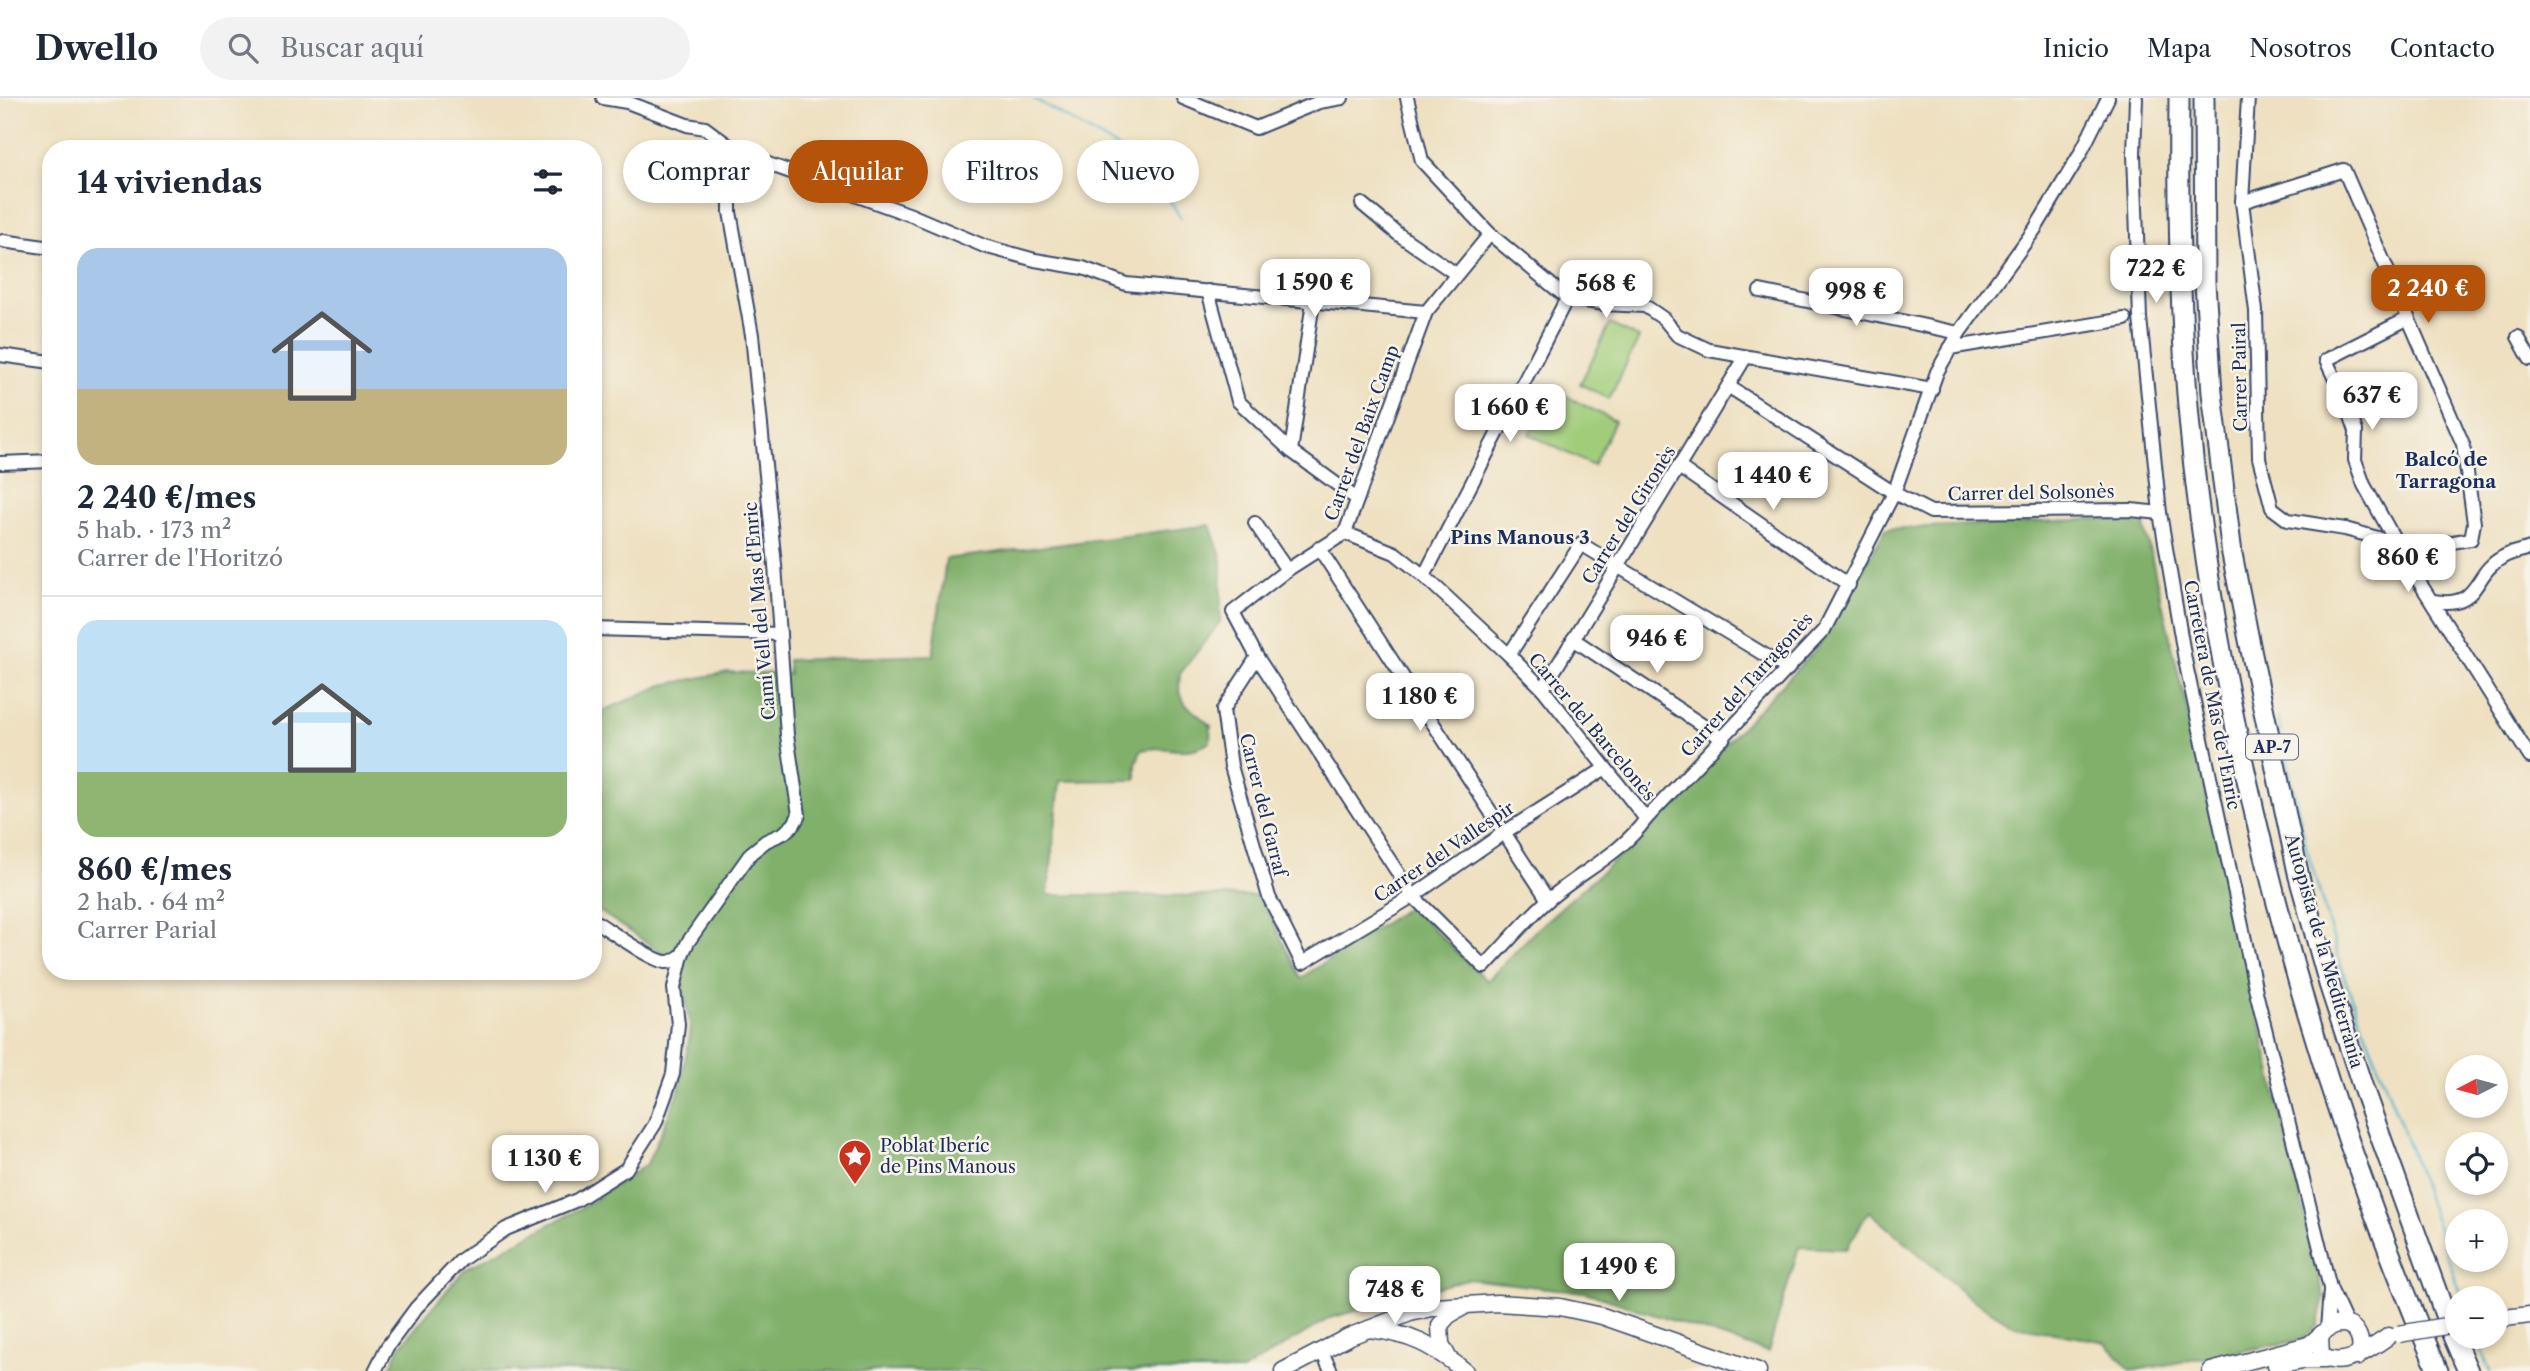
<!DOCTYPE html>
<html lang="es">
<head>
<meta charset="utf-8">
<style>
	:root { --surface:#fff; --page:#f2f2f3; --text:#1f2937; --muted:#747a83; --line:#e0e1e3; --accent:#b45309 }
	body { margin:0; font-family:"Libre Caslon Text",serif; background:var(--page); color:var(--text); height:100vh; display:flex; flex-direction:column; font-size:26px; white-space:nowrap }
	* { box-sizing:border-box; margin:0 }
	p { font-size:23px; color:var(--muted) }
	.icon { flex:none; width:38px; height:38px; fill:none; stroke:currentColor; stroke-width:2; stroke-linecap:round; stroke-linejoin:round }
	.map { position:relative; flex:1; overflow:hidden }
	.sheet { position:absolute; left:42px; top:42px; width:560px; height:840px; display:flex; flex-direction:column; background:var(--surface); border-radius:28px; box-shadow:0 4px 10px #0003 }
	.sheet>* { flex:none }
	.hud { position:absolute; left:623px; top:42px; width:665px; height:63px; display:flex; gap:14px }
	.needle { width:46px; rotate:264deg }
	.controls { position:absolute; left:2445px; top:957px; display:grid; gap:14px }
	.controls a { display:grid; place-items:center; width:63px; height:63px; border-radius:50%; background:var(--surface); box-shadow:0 4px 10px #0003; font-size:35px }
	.price { position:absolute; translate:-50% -60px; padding:0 16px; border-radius:14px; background:#fff; color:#222; font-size:23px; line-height:46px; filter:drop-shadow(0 2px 4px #0008) }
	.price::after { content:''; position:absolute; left:50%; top:42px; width:21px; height:16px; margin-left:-10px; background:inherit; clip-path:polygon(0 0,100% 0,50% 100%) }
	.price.selected { background:var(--accent); color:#fff }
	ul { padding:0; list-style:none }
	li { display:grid; align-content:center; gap:14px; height:371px; padding:0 35px }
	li+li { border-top:2px solid var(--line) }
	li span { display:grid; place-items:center; height:217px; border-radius:21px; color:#555 }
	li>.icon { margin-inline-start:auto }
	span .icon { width:126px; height:126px; fill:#fffc; stroke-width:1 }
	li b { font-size:30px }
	h2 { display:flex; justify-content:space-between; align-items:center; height:84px; padding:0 35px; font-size:30px }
	.tag { padding:0 24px; border-radius:32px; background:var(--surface); box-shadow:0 4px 10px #0003; font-size:24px; line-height:63px }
	.tag.selected { background:var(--accent); color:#fff }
	header { display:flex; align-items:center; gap:42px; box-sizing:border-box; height:98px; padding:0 35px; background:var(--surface); border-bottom:2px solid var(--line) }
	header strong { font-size:33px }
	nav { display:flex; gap:38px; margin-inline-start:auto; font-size:24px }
	.search { width:490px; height:63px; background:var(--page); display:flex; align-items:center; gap:18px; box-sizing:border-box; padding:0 24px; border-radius:38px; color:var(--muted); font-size:26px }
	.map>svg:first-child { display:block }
	.green { fill:#a1cd7a; stroke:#5e7e6c; stroke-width:2 }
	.forest { fill:#80b06a; stroke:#4e7064; stroke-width:2 }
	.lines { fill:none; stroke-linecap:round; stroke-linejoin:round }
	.stream { stroke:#50b2cf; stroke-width:2.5 }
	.minor-casing { stroke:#3b4a6d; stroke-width:16 }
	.major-casing { stroke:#3b4a6d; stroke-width:19 }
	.highway-casing { stroke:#3b4a6d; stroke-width:23 }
	.minor { stroke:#fff; stroke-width:12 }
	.major { stroke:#fff; stroke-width:16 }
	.highway { stroke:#fff; stroke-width:19 }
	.major-bridge-casing { stroke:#3b4a6d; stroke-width:19; stroke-linecap:butt }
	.major-bridge { stroke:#fff; stroke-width:16 }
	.labels { text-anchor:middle; stroke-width:5; stroke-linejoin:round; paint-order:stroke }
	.shield { fill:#f7f3e8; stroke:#5d6a87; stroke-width:2 }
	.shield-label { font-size:16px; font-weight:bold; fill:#1b2f5e }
	.street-label { font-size:18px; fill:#1b2f5e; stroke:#f7f3e8 }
	.poi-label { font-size:18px; fill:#1b2f5e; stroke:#f7f3e8; text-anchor:start }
	.neighbourhood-label { font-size:19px; font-weight:bold; fill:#1b2f5e; stroke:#f7f3e8 }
</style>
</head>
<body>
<header>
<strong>Dwello</strong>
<div class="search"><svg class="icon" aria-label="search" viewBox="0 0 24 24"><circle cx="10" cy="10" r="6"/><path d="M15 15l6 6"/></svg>Buscar aquí</div>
<nav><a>Inicio</a><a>Mapa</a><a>Nosotros</a><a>Contacto</a></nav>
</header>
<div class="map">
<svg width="2530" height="1273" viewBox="0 0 2530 1273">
	<rect width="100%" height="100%" fill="#f7f3e8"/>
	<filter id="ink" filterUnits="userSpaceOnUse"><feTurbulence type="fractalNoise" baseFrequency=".0143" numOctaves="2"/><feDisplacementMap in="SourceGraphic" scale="14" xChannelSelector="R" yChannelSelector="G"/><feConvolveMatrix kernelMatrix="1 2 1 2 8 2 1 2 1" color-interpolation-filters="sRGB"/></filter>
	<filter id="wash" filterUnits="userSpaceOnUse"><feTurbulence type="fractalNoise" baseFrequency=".00686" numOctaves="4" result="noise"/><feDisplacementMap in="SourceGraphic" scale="28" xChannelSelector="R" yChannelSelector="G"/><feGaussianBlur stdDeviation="1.57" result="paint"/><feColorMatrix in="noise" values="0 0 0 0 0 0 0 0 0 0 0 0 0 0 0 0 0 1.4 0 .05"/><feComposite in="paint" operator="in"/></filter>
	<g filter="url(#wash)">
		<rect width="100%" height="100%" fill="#eee0c0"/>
		<g class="green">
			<polygon points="1610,226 1639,240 1609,301 1580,286"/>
			<polygon points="1552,291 1615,323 1593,368 1529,336"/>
		</g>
		<path class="forest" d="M2142 419 2324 1200 2317 1228 2302 1242 2131 1273 2105 1244 2015 1228 1970 1200 1869 1113 1846 1151 1799 1149 1768 1254 1585 1194 1467 1181 1330 1220 1242 1273H389L400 1249 464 1172 583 1109 647 1066 679 994 691 931 678 865 593 809V617L663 587 728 574 789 576 788 562 933 557 946 461 1210 427 1222 462 1220 524 1180 576 1179 592 1185 606 1211 628 1210 644C1184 661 1169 645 1141 652L1136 666V682L1060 683 1048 797 1260 798 1301 880 1410 808 1487 883 1538 830 1615 762 1819 548 1886 431Z"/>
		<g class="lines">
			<g class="stream">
				<polyline points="1033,0 1145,66 1181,120"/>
				<polyline points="2278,620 2307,752 2345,881 2411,1053 2462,1200"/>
				<polyline points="2476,1239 2490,1273"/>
			</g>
		</g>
	</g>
	<g filter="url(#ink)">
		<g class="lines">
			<defs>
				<g id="minor">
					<polyline points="603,0 627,4 687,27 705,30 740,56 911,117 984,148 1035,162 1083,170 1126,186 1426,214"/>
					<polyline points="1183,0 1256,30 1319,4 1342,0"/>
					<polyline points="1407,0 1422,63 1490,136 1567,200 1604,206 1645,208 1664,221 1677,237 1709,252 1932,291"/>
					<polyline points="2136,0 2134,56 2140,220 2160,415 2185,562 2257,898 2330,1190 2347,1227"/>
					<polyline points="2248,0 2242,104 2256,213 2259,360 2272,410 2288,422 2345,431 2378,440 2406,460"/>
					<path d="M2242 104 2344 72 2463 346 2474 425 2471 441C2439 446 2432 446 2411 471"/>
					<polyline points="1362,106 1398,136 1456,176"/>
					<path d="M1490 136 1426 214 1345 435 1287 472 1233 514 1257 559 1413 798 1484 869C1505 847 1525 823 1547 803 1580 774 1620 757 1646 721L1824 532 1894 395 1937 274 1959 235 2035 131 2079 58 2108 0"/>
					<polyline points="3,143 51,150"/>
					<polyline points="1208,193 1238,303 1291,353 1357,401"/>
					<polyline points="1760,193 1959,235"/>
					<polyline points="2407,221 2326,262 2347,307 2356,333 2355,362 2364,387 2411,471 2530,659"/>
					<polyline points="2518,239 2530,261"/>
					<polyline points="1950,250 2125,221"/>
					<polyline points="0,257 51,264"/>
					<polyline points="1728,288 1894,395 1931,414 2131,412 2160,415"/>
					<polyline points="1291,353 1313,204"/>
					<polyline points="0,365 51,363"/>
					<polyline points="1679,369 1849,487"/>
					<polyline points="1255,425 1287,472"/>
					<polyline points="1345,435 1395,455 1424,478 1509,557 1543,591 1646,721"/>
					<polyline points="1319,450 1548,802"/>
					<polyline points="1424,478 1567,200"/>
					<path d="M2433 503C2482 511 2471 476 2503 459 2511 454 2522 453 2530 450"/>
					<polyline points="593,531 780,536"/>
					<polyline points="1573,541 1723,641"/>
					<polyline points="1509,557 1581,446 1788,571"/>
					<polyline points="1257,559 1223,612 1231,668 1269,799 1302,865 1413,798 1505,734 1604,671"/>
					<polyline points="1543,591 1745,260"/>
					<path d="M593 822C608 831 653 864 667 864 673 864 677 860 682 857"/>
					<polyline points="2327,1231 2330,1193"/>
					<polyline points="1321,1252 1331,1273"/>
					<polyline points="375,1273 387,1249 416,1210 461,1162 506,1131 577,1102 626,1071 655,1026 673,976 678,926 674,890 682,857 688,844 751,755 766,743 784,735 794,726 799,717 787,637 775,467 752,237 730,114 730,84 740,56"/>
				</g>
				<g id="major">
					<polyline points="2496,1221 2530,1217"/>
					<path d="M1369 1231C1412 1236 1431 1247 1465 1273"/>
					<path d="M2320 1240 2321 1257C2341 1273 2370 1251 2389 1238"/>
					<polyline points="1449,1261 1441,1246 1440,1227 1449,1217 1463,1209"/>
					<polyline points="2276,1267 2303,1262 2325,1262"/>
					<polyline points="1283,1273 1348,1239 1410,1215 1436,1209 1497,1205 1560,1209 1602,1218 1758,1273"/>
					<path d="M2211 1273 2308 1247C2318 1241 2325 1230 2335 1227 2356 1221 2365 1243 2358 1259"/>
				</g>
				<g id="highway">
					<path d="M2179 0C2178 98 2179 198 2187 296 2197 423 2218 549 2245 673 2291 881 2353 1078 2438 1273"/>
					<polyline points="2204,0 2205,185 2212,295 2232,456 2252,557 2299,779 2329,886 2364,993 2452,1236 2468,1273"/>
				</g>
			</defs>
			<use href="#minor" class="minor-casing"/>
			<use href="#major" class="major-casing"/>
			<use href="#highway" class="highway-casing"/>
			<use href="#minor" class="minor"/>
			<use href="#major" class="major"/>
			<use href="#highway" class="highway"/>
			<defs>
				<polyline id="major-bridge" points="2399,1236 2457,1226"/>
			</defs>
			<use href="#major-bridge" class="major-bridge-casing"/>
			<use href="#major-bridge" class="major-bridge"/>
		</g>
	</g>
	<defs>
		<symbol id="sight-pin" viewBox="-11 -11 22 30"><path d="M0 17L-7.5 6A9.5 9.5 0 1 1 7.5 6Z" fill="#c8321e" stroke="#f7f3e8"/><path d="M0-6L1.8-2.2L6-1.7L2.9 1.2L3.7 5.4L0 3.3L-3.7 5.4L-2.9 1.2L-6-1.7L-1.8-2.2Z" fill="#fff"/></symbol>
	</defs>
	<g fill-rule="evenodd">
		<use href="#sight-pin" x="836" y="1039" width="38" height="52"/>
	</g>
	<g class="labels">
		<rect class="shield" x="2246" y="636.5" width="52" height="25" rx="5"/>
		<g class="shield-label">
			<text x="2272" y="655">AP-7</text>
		</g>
		<g class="street-label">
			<text transform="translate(2240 279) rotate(-91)" y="6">Carrer Pairal</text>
			<text transform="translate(1362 335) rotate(-70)" y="6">Carrer del Baix Camp</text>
			<text transform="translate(2031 395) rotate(-1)" y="6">Carrer del Solsonès</text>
			<text transform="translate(1629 417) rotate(-58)" y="6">Carrer del Gironès</text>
			<text transform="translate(760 513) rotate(-95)" y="6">Camí Vell del Mas d'Enric</text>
			<text transform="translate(1747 587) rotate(-48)" y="6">Carrer del Tarragonès</text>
			<text transform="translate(2212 597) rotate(79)" y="6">Carretera de Mas de l'Enric</text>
			<text transform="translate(1592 629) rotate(50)" y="6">Carrer del Barcelonès</text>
			<text transform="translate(1263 707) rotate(76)" y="6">Carrer del Garraf</text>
			<text transform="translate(1444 754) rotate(-34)" y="6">Carrer del Vallespir</text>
			<text transform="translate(2324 853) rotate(74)" y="6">Autopista de la Mediterrània</text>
		</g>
		<g class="poi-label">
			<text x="880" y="1054">Poblat Iberíc<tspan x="880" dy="21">de Pins Manous</tspan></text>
		</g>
		<g class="neighbourhood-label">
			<text x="2446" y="368">Balcó de<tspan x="2446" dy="22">Tarragona</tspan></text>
			<text x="1520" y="446">Pins Manous 3</text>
		</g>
	</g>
</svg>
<div class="controls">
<a><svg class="needle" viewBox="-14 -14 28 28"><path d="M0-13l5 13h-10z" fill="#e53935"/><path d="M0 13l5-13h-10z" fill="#747a83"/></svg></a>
<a><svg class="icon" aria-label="locate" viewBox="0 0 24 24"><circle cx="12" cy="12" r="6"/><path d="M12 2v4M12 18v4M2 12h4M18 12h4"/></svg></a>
<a>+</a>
<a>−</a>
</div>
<b class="price" style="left:2156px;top:207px">722 €</b>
<b class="price" style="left:1315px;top:221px">1 590 €</b>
<b class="price" style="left:1606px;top:222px">568 €</b>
<b class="price selected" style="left:2428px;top:227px">2 240 €</b>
<b class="price" style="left:1856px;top:230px">998 €</b>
<b class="price" style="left:2372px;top:334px">637 €</b>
<b class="price" style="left:1510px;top:346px">1 660 €</b>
<b class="price" style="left:1773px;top:414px">1 440 €</b>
<b class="price" style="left:2408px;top:496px">860 €</b>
<b class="price" style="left:1657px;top:577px">946 €</b>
<b class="price" style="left:1420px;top:635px">1 180 €</b>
<b class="price" style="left:545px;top:1097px">1 130 €</b>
<b class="price" style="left:1619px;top:1205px">1 490 €</b>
<b class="price" style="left:1395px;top:1228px">748 €</b>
<div class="hud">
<a class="tag">Comprar</a>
<a class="tag selected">Alquilar</a>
<a class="tag">Filtros</a>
<a class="tag">Nuevo</a>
</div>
<section class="sheet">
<h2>14 viviendas<svg class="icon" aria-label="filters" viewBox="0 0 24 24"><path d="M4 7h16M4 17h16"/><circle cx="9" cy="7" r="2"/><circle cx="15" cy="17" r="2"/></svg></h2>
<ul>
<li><span style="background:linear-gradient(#a9c7e8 65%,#c2b280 0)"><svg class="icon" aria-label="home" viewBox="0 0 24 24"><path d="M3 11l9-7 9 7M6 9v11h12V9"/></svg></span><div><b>2 240 €/mes</b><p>5 hab. · 173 m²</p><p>Carrer de l'Horitzó</p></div></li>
<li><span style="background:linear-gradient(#bfe0f5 70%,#8fb573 0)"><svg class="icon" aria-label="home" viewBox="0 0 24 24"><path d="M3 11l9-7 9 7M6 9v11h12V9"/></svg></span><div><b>860 €/mes</b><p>2 hab. · 64 m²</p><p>Carrer Parial</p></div></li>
</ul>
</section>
</div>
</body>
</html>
